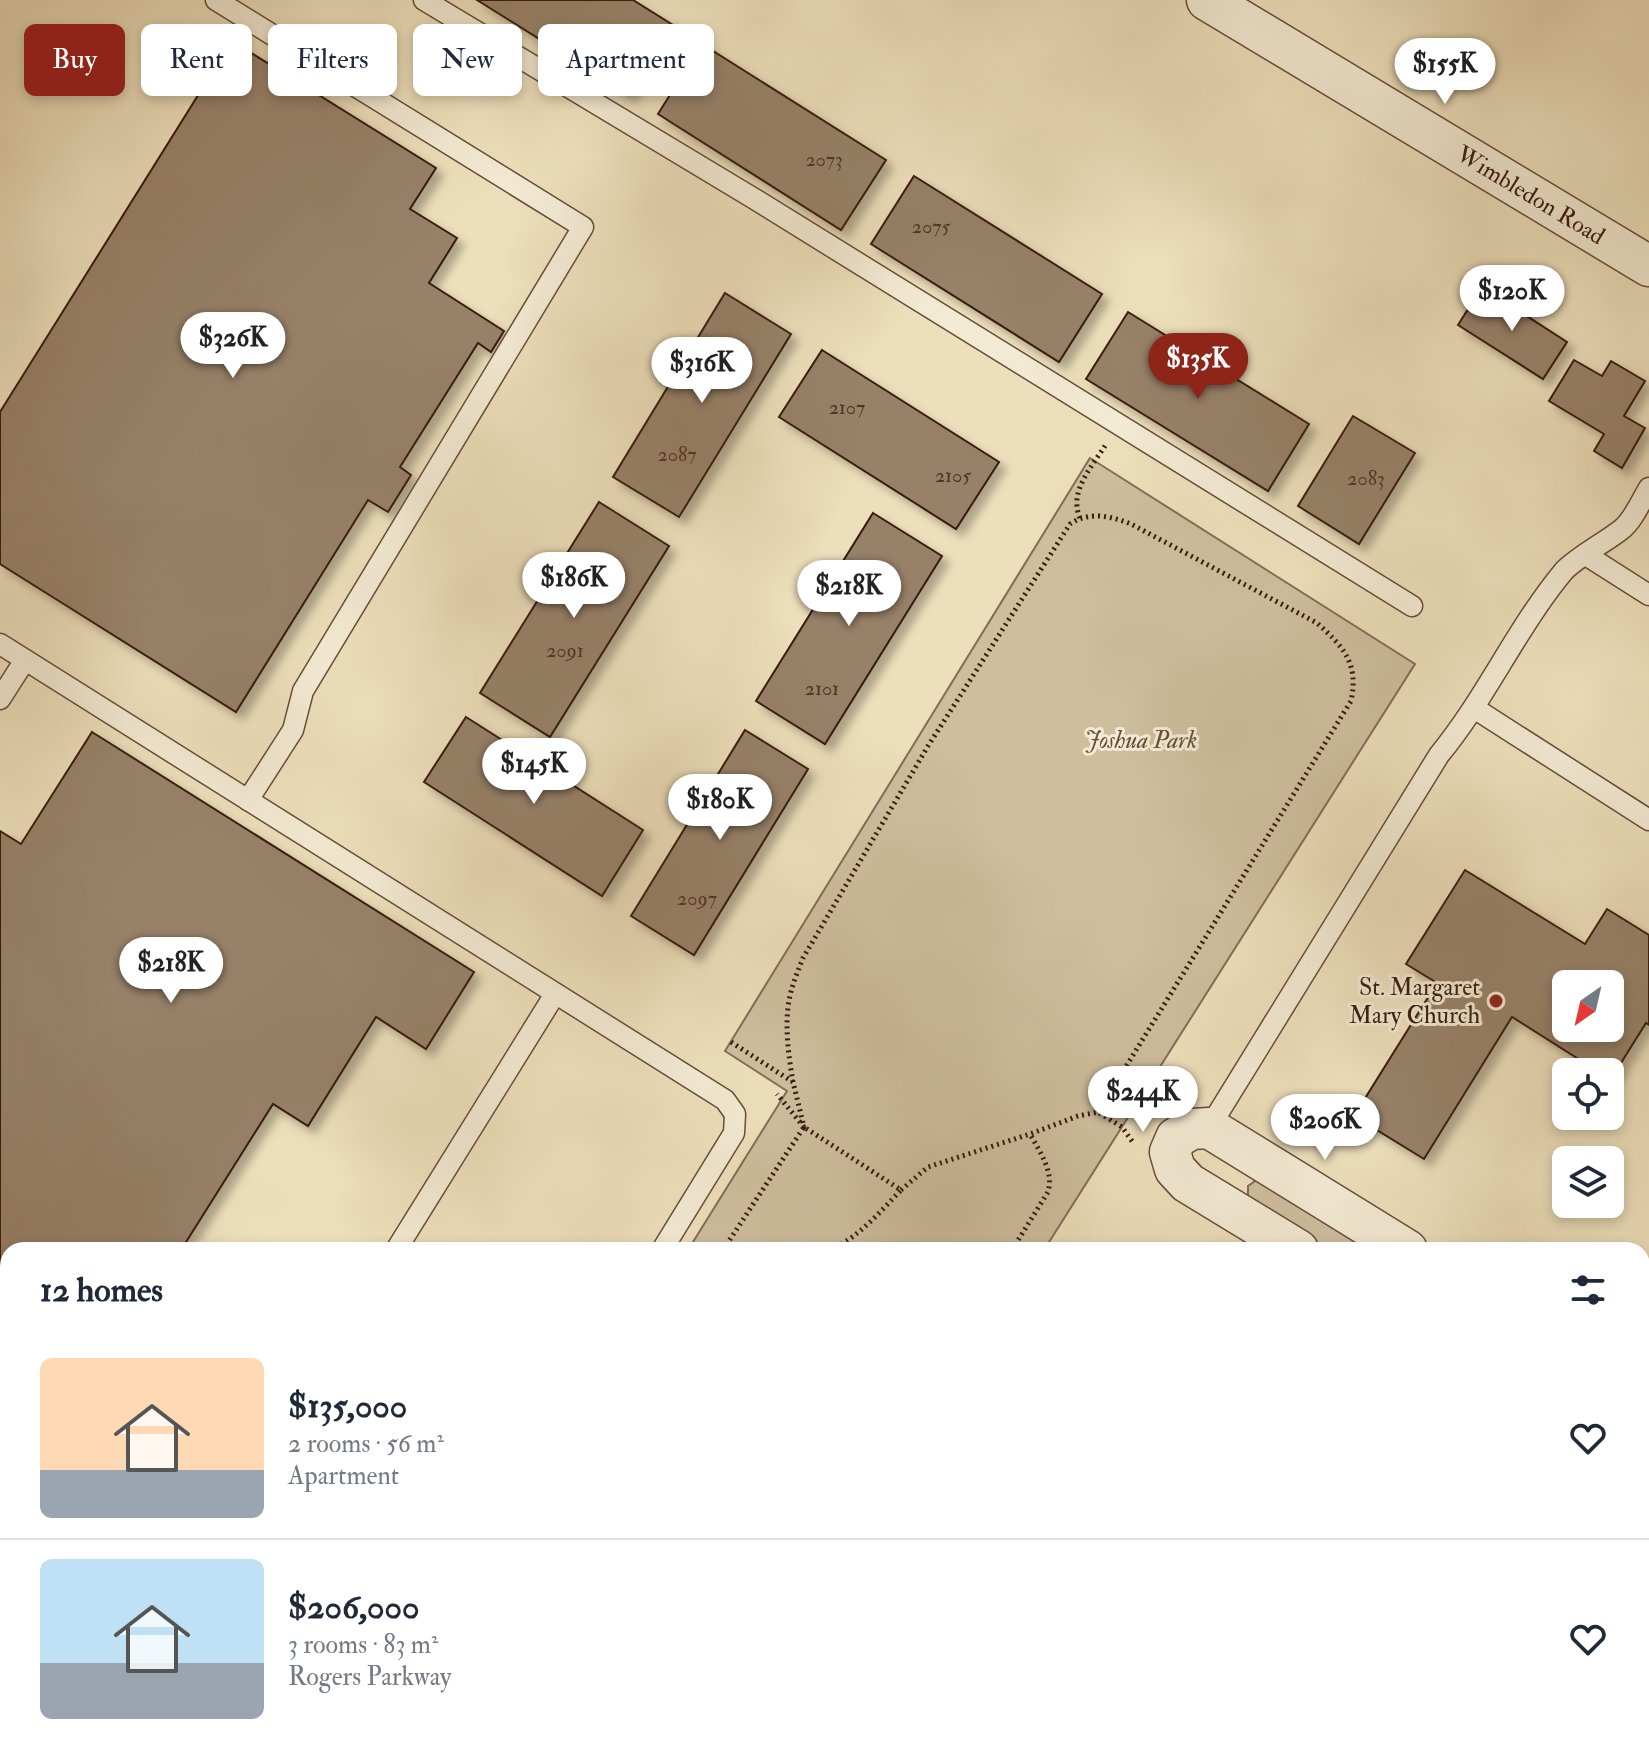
<!DOCTYPE html>
<html lang="en">
<head>
<meta charset="utf-8">
<style>
	:root { --surface:#fff; --page:#f6f6f7; --text:#1f2937; --muted:#747a83; --line:#e0e1e3; --accent:#8f2418 }
	body { margin:0; font-family:"IM FELL Double Pica",serif; background:var(--page); color:var(--text); height:100vh; display:flex; flex-direction:column; font-size:30px; white-space:nowrap }
	* { box-sizing:border-box; margin:0 }
	p { font-size:26px; color:var(--muted) }
	.icon { flex:none; width:44px; height:44px; fill:none; stroke:currentColor; stroke-width:2; stroke-linecap:round; stroke-linejoin:round }
	.map { position:relative; flex:1; overflow:hidden }
	.side { position:absolute; left:0px; top:1242px; width:1650px; height:514px; display:flex; flex-direction:column; background:var(--surface); border-radius:24px 24px 0 0; box-shadow:0 4px 12px #0003 }
	.side>* { flex:none }
	.top-card { position:absolute; left:24px; top:24px; width:800px; height:72px; display:flex; gap:16px }
	.needle { width:52px; rotate:214deg }
	.tools { position:absolute; left:1552px; top:970px; display:grid; gap:16px }
	.tools a { display:grid; place-items:center; width:72px; height:72px; border-radius:12px; background:var(--surface); box-shadow:0 4px 12px #0003; font-size:40px }
	.price { position:absolute; translate:-50% -68px; padding:0 18px; border-radius:28px; background:#fff; color:#222; font-size:26px; line-height:52px; filter:drop-shadow(0 2px 4px #0008) }
	.price::after { content:''; position:absolute; left:50%; top:48px; width:24px; height:18px; margin-left:-12px; background:inherit; clip-path:polygon(0 0,100% 0,50% 100%) }
	.price.current { background:var(--accent); color:#fff }
	ul { padding:0; list-style:none }
	li { display:flex; align-items:center; gap:24px; height:200px; padding:0 40px }
	li+li { border-top:2px solid var(--line) }
	li span { display:grid; place-items:center; flex:none; width:224px; height:160px; border-radius:12px; color:#555 }
	li>.icon { margin-inline-start:auto }
	span .icon { width:96px; height:96px; fill:#fffc; stroke-width:1 }
	li b { font-size:34px }
	h2 { display:flex; justify-content:space-between; align-items:center; height:96px; padding:0 40px; font-size:34px }
	.pill { padding:0 28px; border-radius:12px; background:var(--surface); box-shadow:0 4px 12px #0003; font-size:28px; line-height:72px }
	.pill.current { background:var(--accent); color:#fff }
	.map>svg:first-child { display:block }
	.green { fill:#cebe9e; stroke:#846c57; stroke-width:2 }
	.building { fill:#978169; stroke:#391b10; stroke-width:2; fill-rule:evenodd; filter:url(#shadow) }
	.lines { fill:none; stroke-linecap:round; stroke-linejoin:round }
	.lane-casing { stroke:#664c3b; stroke-width:23 }
	.street-casing { stroke:#664c3b; stroke-width:43 }
	.path { stroke:#391b10; stroke-width:5; stroke-dasharray:2 4; stroke-linecap:butt }
	.lane { stroke:#f3ead3; stroke-width:20 }
	.street { stroke:#f3ead3; stroke-width:40 }
	.poi-dot { fill:#8f2418; stroke:#f3ead3; stroke-width:3 }
	.labels { text-anchor:middle; stroke-width:6; stroke-linejoin:round; paint-order:stroke }
	.number-label { font-size:20px; fill:#503426 }
	.street-label { font-size:24px; fill:#391b10; stroke:#f3ead3 }
	.park-label { font-size:24px; font-style:italic; fill:#664c3b; stroke:#f3ead3 }
	.poi-label { font-size:24px; fill:#391b10; stroke:#f3ead3; text-anchor:end }
</style>
</head>
<body>
<div class="map">
<svg width="1649" height="1755" viewBox="0 0 1649 1755">
	<defs>
		<filter id="shadow"><feDropShadow dx="7" dy="7" stdDeviation="4" flood-color="#0004"/></filter>
	</defs>
	<rect width="100%" height="100%" fill="#eddfbb"/>
	<filter id="stains"><feTurbulence type="fractalNoise" baseFrequency=".0025" numOctaves="4"/><feColorMatrix values="0 0 0 0 .2 0 0 0 0 .09 0 0 0 0 .02 0 0 0 .5 -.17"/></filter>
	<radialGradient id="worn" r=".72"><stop offset=".6" stop-color="#630" stop-opacity="0"/><stop offset="1" stop-color="#630" stop-opacity=".3"/></radialGradient>
	<g class="green">
		<polygon points="1090,458 1415,664 1044,1250 688,1250 787,1091 725,1051"/>
		<polygon points="1258,1179 1378,1250 1328,1250 1253,1204 1248,1195 1248,1186"/>
		<polygon points="380,1748 733,1748 729,1755 376,1755"/>
		<polygon points="993,1748 1168,1748 1179,1755 1000,1755"/>
	</g>
	<g class="building">
		<polygon points="477,0 633,0 673,25 629,95"/>
		<polygon points="232,41 436,168 410,209 457,238 429,283 504,331 491,352 478,343 400,467 411,475 388,512 368,500 236,712 0,564 0,412"/>
		<polygon points="702,44 886,160 841,230 658,114"/>
		<polygon points="914,176 1102,294 1059,362 871,244"/>
		<polygon points="1482,287 1567,342 1543,379 1458,325"/>
		<polygon points="725,293 791,334 679,517 613,477"/>
		<polygon points="1128,312 1309,424 1268,491 1086,379"/>
		<polygon points="822,350 999,462 956,529 779,417"/>
		<polygon points="1574,360 1602,376 1611,361 1645,381 1624,416 1645,428 1622,468 1594,451 1604,434 1549,401"/>
		<polygon points="1353,416 1415,453 1359,544 1298,506"/>
		<polygon points="599,502 669,546 550,737 480,693"/>
		<polygon points="873,513 942,556 825,744 756,701"/>
		<polygon points="466,717 643,830 602,896 424,782"/>
		<polygon points="745,730 808,769 694,955 631,916"/>
		<polygon points="92,732 474,972 426,1049 376,1017 308,1126 273,1104 181,1250 8,1250 8,1312 0,1307 0,831 21,844"/>
		<path d="M1465 870 1585 944 1607 909 1649 935V1025L1646 1023 1611 1079 1610 1072H1599L1512 1017 1424 1159 1354 1116 1437 983 1406 964ZM1566 984H1610V1028H1566Z"/>
		<polygon points="1649,1630 1649,1667 1642,1662 1642,1641"/>
		<polygon points="839,1748 905,1748 900,1755 839,1755 836,1753"/>
		<polygon points="1428,1748 1434,1748 1446,1755 1423,1755"/>
	</g>
	<g class="lines">
		<defs>
			<g id="lane">
				<polyline points="216,0 583,227 303,691 293,730 248,800"/>
				<polyline points="424,0 753,198 1412,606"/>
				<polyline points="1586,555 1649,595"/>
				<polyline points="0,644 725,1100 735,1114 734,1133 662,1250"/>
				<polyline points="0,699 25,660"/>
				<polyline points="1474,708 1649,820"/>
				<path d="M1209 1128 1439 755C1486 698 1516 629 1563 572 1575 558 1606 542 1622 529 1634 519 1641 501 1649 488"/>
				<polyline points="396,1250 555,994"/>
				<polyline points="0,1387 8,1383"/>
				<polyline points="0,1577 8,1582"/>
				<polyline points="272,1748 283,1755"/>
				<polyline points="347,1755 352,1748"/>
				<polyline points="1291,1755 1296,1748"/>
			</g>
			<g id="street">
				<path id="s1" d="M1207 0 1649 266"/>
				<polyline points="1298,1250 1188,1183 1175,1169 1170,1152 1176,1138 1191,1129 1209,1128 1407,1250"/>
				<polyline points="1642,1395 1649,1400"/>
				<polyline points="1642,1462 1649,1467"/>
				<polyline points="970,1748 977,1755"/>
				<polyline points="1198,1748 1207,1755"/>
			</g>
		</defs>
		<use href="#lane" class="lane-casing"/>
		<use href="#street" class="street-casing"/>
		<g class="path">
			<path d="M1080 518C1068 491 1093 466 1106 444"/>
			<polyline points="731,1042 793,1082 804,1127 777,1094"/>
			<path d="M793 1082C788 1053 783 1017 792 988 795 978 799 968 803 958L928 746 1070 524C1089 511 1111 516 1131 524L1317 623C1344 647 1359 664 1351 701L1098 1112"/>
			<polyline points="901,1190 928,1167 1030,1134 1078,1116 1098,1112 1122,1127 1134,1144"/>
			<path d="M723 1250 804 1127 901 1190C880 1212 858 1238 830 1250"/>
			<path d="M1012 1250 1048 1192C1054 1172 1040 1152 1030 1134"/>
			<polyline points="1642,1288 1649,1276"/>
			<polyline points="85,1748 98,1755"/>
			<polyline points="475,1755 479,1748"/>
			<polyline points="700,1755 704,1748"/>
		</g>
		<use href="#lane" class="lane"/>
		<use href="#street" class="street"/>
	</g>
	<circle class="poi-dot" cx="1496" cy="1001" r="8"/>
	<g class="labels">
		<g class="number-label">
			<text x="824" y="166">2073</text>
			<text x="931" y="233">2075</text>
			<text x="847" y="414">2107</text>
			<text x="677" y="461">2087</text>
			<text x="953" y="482">2105</text>
			<text x="1366" y="485">2083</text>
			<text x="565" y="657">2091</text>
			<text x="822" y="695">2101</text>
			<text x="697" y="905">2097</text>
		</g>
		<g class="street-label">
			<text dy="8" stroke="none"><textPath href="#s1" startOffset="378">Wimbledon Road</textPath></text>
		</g>
		<g class="park-label">
			<text x="1141" y="748">Joshua Park</text>
		</g>
		<g class="poi-label">
			<text x="1480" y="995">St. Margaret<tspan x="1480" dy="28">Mary Church</tspan></text>
		</g>
	</g>
	<rect width="100%" height="100%" filter="url(#stains)"/>
	<rect width="100%" height="100%" fill="url(#worn)"/>
</svg>
<div class="tools">
<a><svg class="needle" viewBox="-14 -14 28 28"><path d="M0-13l5 13h-10z" fill="#e53935"/><path d="M0 13l5-13h-10z" fill="#747a83"/></svg></a>
<a><svg class="icon" aria-label="locate" viewBox="0 0 24 24"><circle cx="12" cy="12" r="6"/><path d="M12 2v4M12 18v4M2 12h4M18 12h4"/></svg></a>
<a><svg class="icon" aria-label="layers" viewBox="0 0 24 24"><path d="M12 4l9 5-9 5-9-5zM3 14l9 5 9-5"/></svg></a>
</div>
<b class="price" style="left:1445px;top:106px">$155K</b>
<b class="price" style="left:1512px;top:333px">$120K</b>
<b class="price" style="left:233px;top:380px">$326K</b>
<b class="price current" style="left:1198px;top:401px">$135K</b>
<b class="price" style="left:702px;top:405px">$316K</b>
<b class="price" style="left:574px;top:620px">$186K</b>
<b class="price" style="left:849px;top:628px">$218K</b>
<b class="price" style="left:534px;top:806px">$145K</b>
<b class="price" style="left:720px;top:842px">$180K</b>
<b class="price" style="left:171px;top:1005px">$218K</b>
<b class="price" style="left:1143px;top:1134px">$244K</b>
<b class="price" style="left:1325px;top:1162px">$206K</b>
<div class="top-card">
<a class="pill current">Buy</a>
<a class="pill">Rent</a>
<a class="pill">Filters</a>
<a class="pill">New</a>
<a class="pill">Apartment</a>
</div>
<section class="side">
<h2>12 homes<svg class="icon" aria-label="filters" viewBox="0 0 24 24"><path d="M4 7h16M4 17h16"/><circle cx="9" cy="7" r="2"/><circle cx="15" cy="17" r="2"/></svg></h2>
<ul>
<li><span style="background:linear-gradient(#ffd9b3 70%,#9aa5b1 0)"><svg class="icon" aria-label="home" viewBox="0 0 24 24"><path d="M3 11l9-7 9 7M6 9v11h12V9"/></svg></span><div><b>$135,000</b><p>2 rooms · 56 m²</p><p>Apartment</p></div><svg class="icon" aria-label="heart" viewBox="0 0 24 24"><path d="M12 20l-8-8c-3-5 5-10 8-4 3-6 11-1 8 4z"/></svg></li>
<li><span style="background:linear-gradient(#bfe0f5 65%,#9aa5b1 0)"><svg class="icon" aria-label="home" viewBox="0 0 24 24"><path d="M3 11l9-7 9 7M6 9v11h12V9"/></svg></span><div><b>$206,000</b><p>3 rooms · 83 m²</p><p>Rogers Parkway</p></div><svg class="icon" aria-label="heart" viewBox="0 0 24 24"><path d="M12 20l-8-8c-3-5 5-10 8-4 3-6 11-1 8 4z"/></svg></li>
</ul>
</section>
</div>
</body>
</html>
